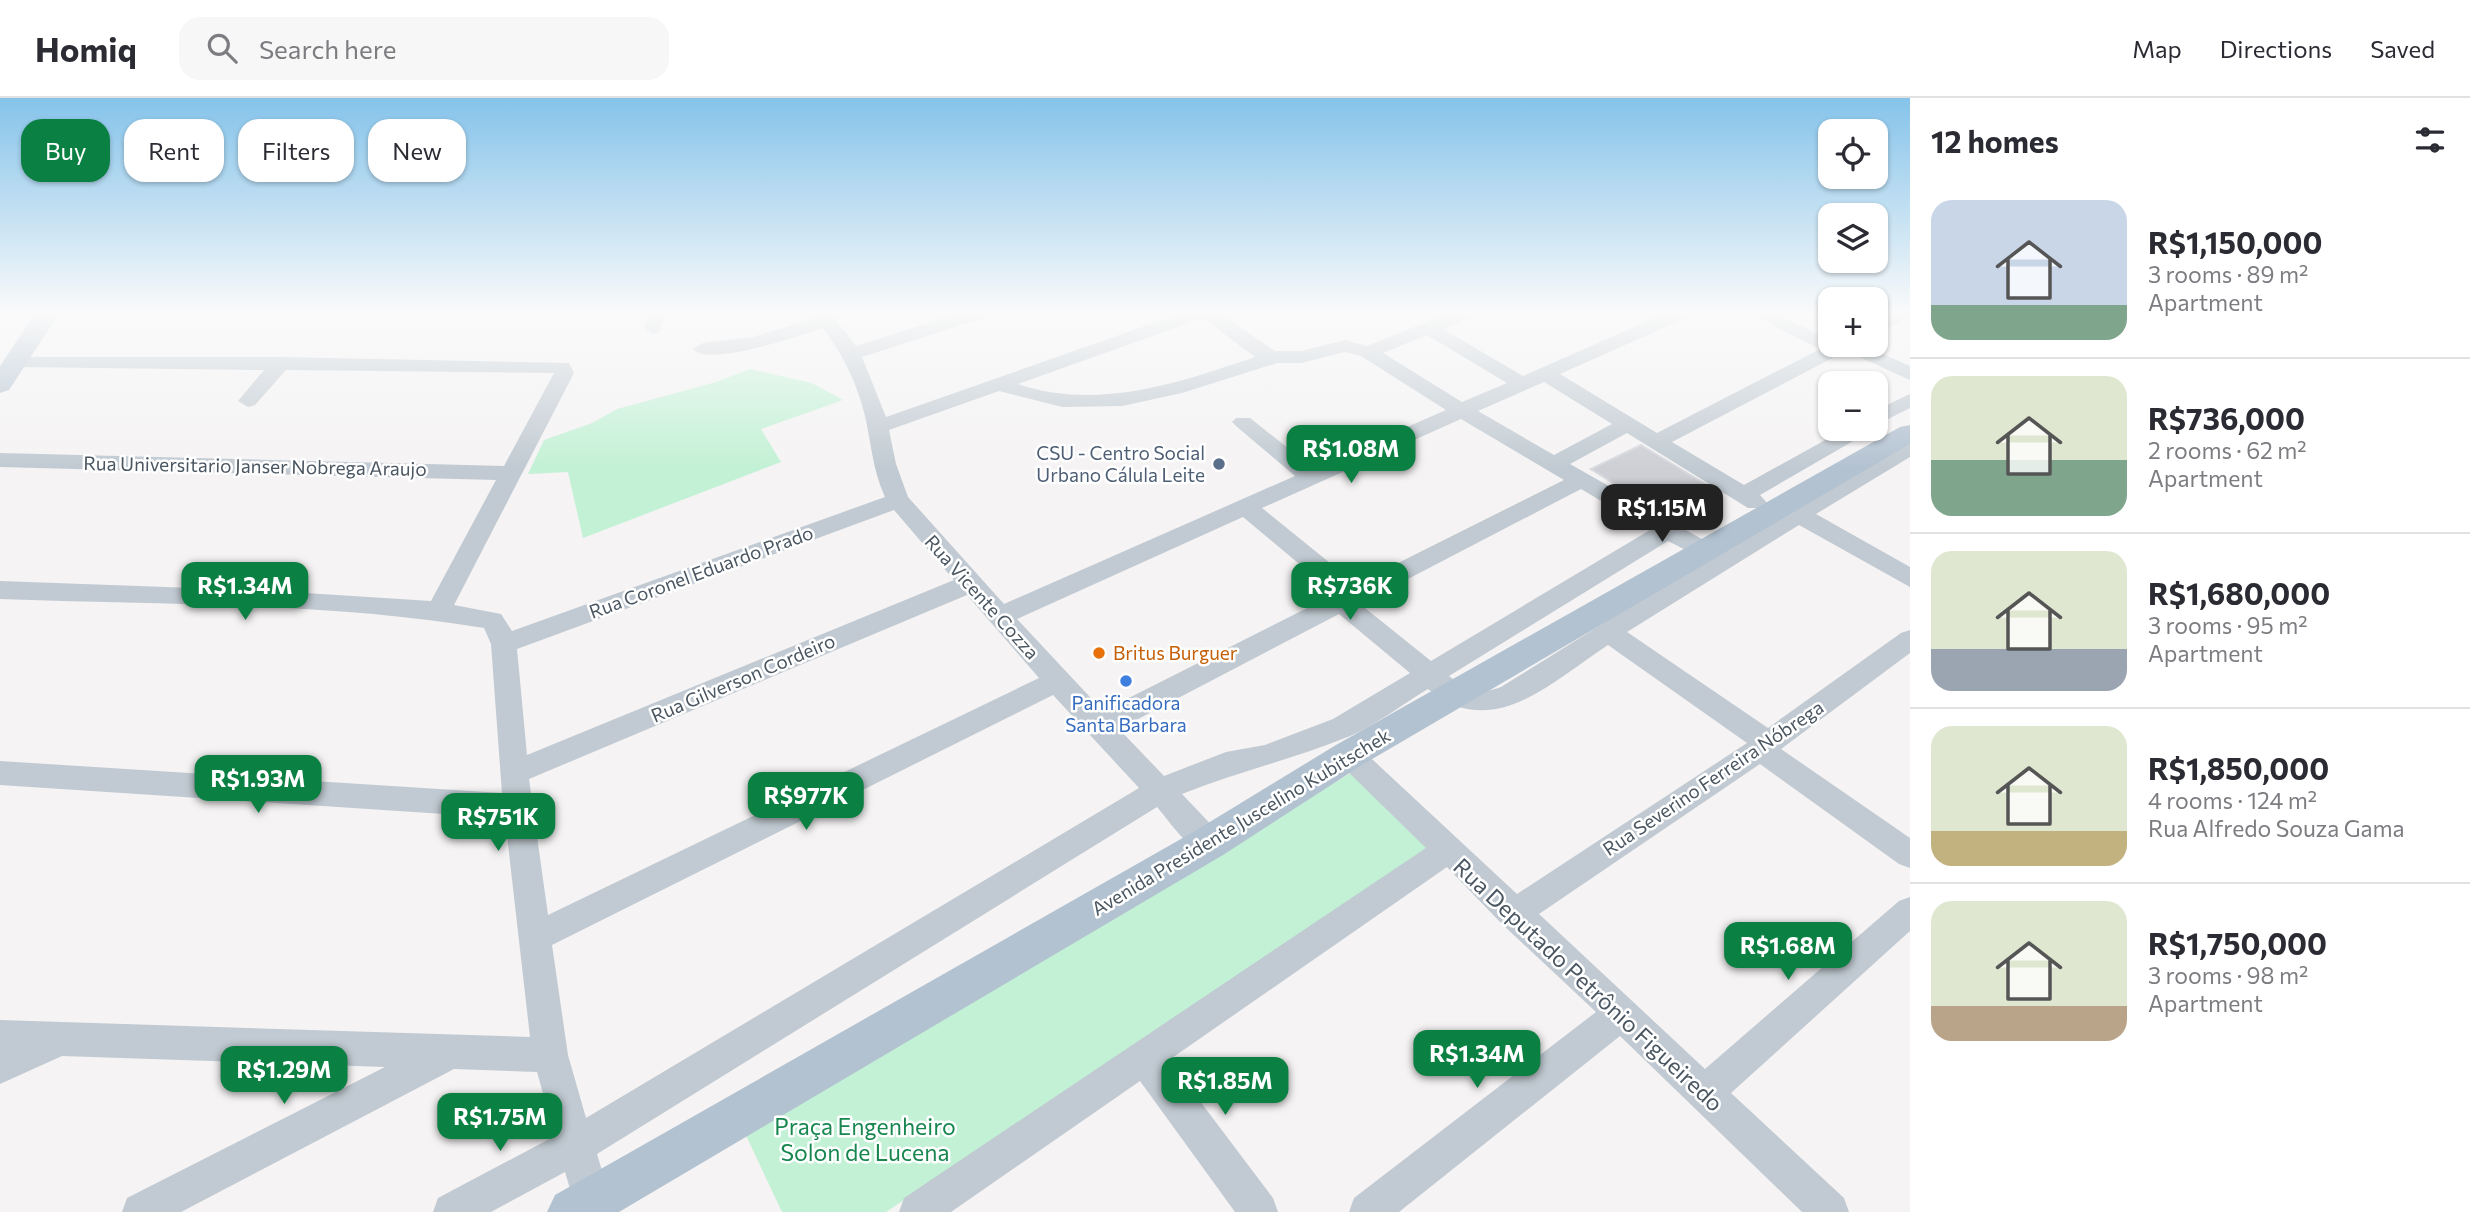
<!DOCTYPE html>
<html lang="en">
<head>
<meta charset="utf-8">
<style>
	:root { --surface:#fff; --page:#f7f7f7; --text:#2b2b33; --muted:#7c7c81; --line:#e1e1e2; --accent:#0b8043 }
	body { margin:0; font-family:Commissioner,sans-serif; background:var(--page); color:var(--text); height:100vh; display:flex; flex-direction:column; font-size:26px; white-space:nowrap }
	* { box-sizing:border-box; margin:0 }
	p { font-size:23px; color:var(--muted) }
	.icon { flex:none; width:38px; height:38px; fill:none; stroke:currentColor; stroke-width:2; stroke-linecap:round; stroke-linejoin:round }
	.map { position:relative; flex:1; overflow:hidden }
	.drawer { display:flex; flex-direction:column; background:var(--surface); width:560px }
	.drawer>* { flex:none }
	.top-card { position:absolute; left:21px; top:21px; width:665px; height:63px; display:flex; gap:14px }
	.fabs { position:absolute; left:1818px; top:21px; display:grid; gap:14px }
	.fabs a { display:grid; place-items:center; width:70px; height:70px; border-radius:14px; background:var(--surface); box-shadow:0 2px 5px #0004; font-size:35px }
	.price { position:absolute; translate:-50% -60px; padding:0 16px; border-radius:14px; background:var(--accent); color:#fff; font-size:23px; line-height:46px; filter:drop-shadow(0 2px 4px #0008) }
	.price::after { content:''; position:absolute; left:50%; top:42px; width:21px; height:16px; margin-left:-10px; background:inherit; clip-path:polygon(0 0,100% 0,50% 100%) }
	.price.selected { background:#222; color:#fff }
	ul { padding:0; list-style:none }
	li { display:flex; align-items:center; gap:21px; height:175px; padding:0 21px }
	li+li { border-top:2px solid var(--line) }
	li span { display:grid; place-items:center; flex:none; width:196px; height:140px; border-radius:21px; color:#555 }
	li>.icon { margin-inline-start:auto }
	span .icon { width:84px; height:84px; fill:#fffc; stroke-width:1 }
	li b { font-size:30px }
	h2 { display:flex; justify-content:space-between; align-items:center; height:84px; padding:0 21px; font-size:30px }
	.chip { padding:0 24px; border-radius:21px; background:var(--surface); box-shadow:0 2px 5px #0004; font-size:24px; line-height:63px }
	.chip.selected { background:var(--accent); color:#fff }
	header { display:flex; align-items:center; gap:42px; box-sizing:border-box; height:98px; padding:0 35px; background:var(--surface); border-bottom:2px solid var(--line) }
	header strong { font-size:33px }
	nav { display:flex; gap:38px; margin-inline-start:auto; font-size:24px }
	.search { width:490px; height:63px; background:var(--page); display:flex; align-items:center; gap:18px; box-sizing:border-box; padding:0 24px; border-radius:21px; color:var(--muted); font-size:26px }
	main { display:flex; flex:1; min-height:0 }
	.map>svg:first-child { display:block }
	.green { fill:#c3f1d5 }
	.building { fill:#cdcfd5; stroke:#d7d9de; stroke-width:2 }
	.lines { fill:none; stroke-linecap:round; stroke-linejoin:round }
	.minor { fill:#c1cad2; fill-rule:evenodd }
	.major { fill:#b3c2d1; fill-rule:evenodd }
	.service-dot { fill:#5c6f8a; stroke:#fff; stroke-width:2.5 }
	.food-dot { fill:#e8710a; stroke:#fff; stroke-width:2.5 }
	.shop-dot { fill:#3f7fe0; stroke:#fff; stroke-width:2.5 }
	.labels { text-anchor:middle; stroke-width:5; stroke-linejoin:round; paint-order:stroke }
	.service-label { font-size:19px; fill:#4e5e75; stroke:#fff; text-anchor:end }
	.street-label { font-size:19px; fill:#4a5661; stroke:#fff }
	.food-label { font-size:19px; fill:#c56008; stroke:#fff; text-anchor:start }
	.shop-label { font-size:19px; fill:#366cbe; stroke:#fff }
	.near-street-label { font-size:23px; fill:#4a5661; stroke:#fff }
	.near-park-label { font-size:23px; fill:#17864f; stroke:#fff }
</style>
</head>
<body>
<header>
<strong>Homiq</strong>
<div class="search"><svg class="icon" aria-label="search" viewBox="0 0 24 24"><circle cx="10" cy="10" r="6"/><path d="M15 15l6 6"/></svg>Search here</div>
<nav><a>Map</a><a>Directions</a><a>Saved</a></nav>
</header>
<main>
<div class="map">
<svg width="1910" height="1114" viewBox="0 0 1910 1114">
	<rect width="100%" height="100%" fill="#f5f3f3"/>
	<g class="green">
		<polygon points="750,271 812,285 843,302 761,331 781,364 583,440 568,374 528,376 544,342 592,325 617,311 716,284"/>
		<polygon points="1351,675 1433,748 886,1114 782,1114 743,1031"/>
	</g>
	<polygon class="building" points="1641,347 1705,386 1656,412 1591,371"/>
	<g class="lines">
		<g class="minor">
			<polygon points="647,214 665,214 660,234 653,236 644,230"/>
			<path d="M811 214H830L856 248 963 214H991L989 218 862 259 886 319 1185 214H1218L1275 253H1301L1345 242 1367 248 1452 214H1477L1475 218 1443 231 1523 278 1668 214H1692L1690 218 1560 276 1657 335 1820 251 1747 214H1771L1830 242V247H1863L1910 268V282L1846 253 1672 344 1744 387 1845 331H1870L1867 335 1760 397 1767 405 1764 410H1748L1627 335 1570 366 1714 448 1718 454 1782 417 1775 409 1778 404 1786 402 1799 406 1910 343V359L1816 416 1910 469V489L1799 427 1627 534 1768 630 1901 535 1910 532V555L1781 651 1910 740V770L1899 766 1760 666 1539 816 1705 971 1899 803 1910 799V833L1731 995 1844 1100 1849 1114H1802L1620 938 1399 1114H1349L1354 1100 1596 914 1502 826 1447 769 1169 962 1273 1100 1278 1114H1235L1140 983 951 1114H899L904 1100 1426 750 1339 665 1335 657 1339 649 1349 646 1359 649 1517 796 1747 645 1608 547C1551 584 1493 645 1428 591 1403 606 1377 626 1350 638 1294 661 1237 674 1182 696L1220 736 1224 745 1220 754C1194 764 1173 727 1157 709L597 1056 611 1103 607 1114H577L565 1074 491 1114H433L438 1100 555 1038 537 974 454 971 181 1114H122L127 1100 385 969 62 958 0 986V922L530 939 505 720 0 687V663L502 695 491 546 484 530C330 504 157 507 0 501V483L274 493 431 503 496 382 0 369V355L504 368 554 275 286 272 255 307 248 309 238 303 264 272 15 269 5 263 8 259H281L569 265 574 275 454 507 501 516 512 533 885 399C872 371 871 342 864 314 856 283 842 255 823 230 801 237 708 270 693 251L703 245 753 239 815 220ZM1203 220 1255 259C1178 285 1098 313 1018 286ZM1427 237 1507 285 1462 304 1383 255ZM1345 254 1361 258 1446 312 1313 370 1250 320H1236L1232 324 1236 328 1295 378 1004 506 908 399 896 366 889 332 999 293 1062 309 1122 308 1182 295 1277 265H1301ZM1544 284 1612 326 1554 357 1478 313ZM1461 321 1564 382 1356 486 1262 410ZM1581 391 1650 432 1431 563 1360 506ZM894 412 954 482 527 657 517 551ZM1243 419 1335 496 1103 613 1017 521ZM1668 443 1705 462 1501 589C1480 597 1466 592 1449 578ZM967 497 1039 580 548 817 529 681ZM1339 516 1410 575 1333 621 1265 647 1226 654 1164 678 1119 631ZM1053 597 1139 690 586 1020 568 957 552 847Z"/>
			<polygon points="1892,214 1910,214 1910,219 1876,236 1876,222"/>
			<polygon points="1910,296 1910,310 1876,327 1876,312"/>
		</g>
		<g class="major">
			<polygon points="36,214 60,214 9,292 0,295 0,268"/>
			<polygon points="1910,327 1910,346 1362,667 1223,757 619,1114 547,1114 555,1097 1195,733 1336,647 1900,329"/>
		</g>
	</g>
	<linearGradient id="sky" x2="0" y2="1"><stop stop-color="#85c3ea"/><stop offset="0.58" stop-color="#fafafa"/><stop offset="1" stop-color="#fafafa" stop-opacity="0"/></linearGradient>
	<rect width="1910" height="370" fill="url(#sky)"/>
	<circle class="service-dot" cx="1219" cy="366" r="7"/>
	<circle class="food-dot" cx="1099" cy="555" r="7"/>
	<circle class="shop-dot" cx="1126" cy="583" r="7"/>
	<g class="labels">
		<g class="service-label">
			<text x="1205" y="362">CSU - Centro Social<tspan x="1205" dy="22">Urbano Cálula Leite</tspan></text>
		</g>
		<g class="street-label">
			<text transform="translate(255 368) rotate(1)" y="7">Rua Universitario Janser Nobrega Araujo</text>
			<text transform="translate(701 474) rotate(-20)" y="7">Rua Coronel Eduardo Prado</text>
			<text transform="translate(982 499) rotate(48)" y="7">Rua Vicente Cozza</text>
			<text transform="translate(743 580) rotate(-23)" y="7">Rua Gilverson Cordeiro</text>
			<text transform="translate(1713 680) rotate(-34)" y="7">Rua Severino Ferreira Nóbrega</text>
			<text transform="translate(1241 724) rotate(-31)" y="7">Avenida Presidente Juscelino Kubitschek</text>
		</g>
		<g class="food-label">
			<text x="1113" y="562">Britus Burguer</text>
		</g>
		<g class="shop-label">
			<text x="1126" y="612">Panificadora<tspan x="1126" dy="22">Santa Barbara</tspan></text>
		</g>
		<g class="near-street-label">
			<text transform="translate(1588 887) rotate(43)" y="8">Rua Deputado Petrônio Figueiredo</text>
		</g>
		<g class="near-park-label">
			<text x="865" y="1037">Praça Engenheiro<tspan x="865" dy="26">Solon de Lucena</tspan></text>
		</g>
	</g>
</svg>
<div class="fabs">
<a><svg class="icon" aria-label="locate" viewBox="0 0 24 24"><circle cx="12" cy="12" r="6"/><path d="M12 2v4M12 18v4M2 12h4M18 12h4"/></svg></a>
<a><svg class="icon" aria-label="layers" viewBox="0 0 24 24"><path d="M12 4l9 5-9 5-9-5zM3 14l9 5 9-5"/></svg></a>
<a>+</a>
<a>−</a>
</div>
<b class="price" style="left:1351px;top:387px">R$1.08M</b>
<b class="price selected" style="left:1662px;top:446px">R$1.15M</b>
<b class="price" style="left:245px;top:524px">R$1.34M</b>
<b class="price" style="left:1350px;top:524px">R$736K</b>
<b class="price" style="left:258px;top:717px">R$1.93M</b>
<b class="price" style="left:806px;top:734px">R$977K</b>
<b class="price" style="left:498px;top:755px">R$751K</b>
<b class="price" style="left:1788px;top:884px">R$1.68M</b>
<b class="price" style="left:1477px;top:992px">R$1.34M</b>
<b class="price" style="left:284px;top:1008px">R$1.29M</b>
<b class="price" style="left:1225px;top:1019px">R$1.85M</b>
<b class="price" style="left:500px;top:1055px">R$1.75M</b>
<div class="top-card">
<a class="chip selected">Buy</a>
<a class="chip">Rent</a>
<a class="chip">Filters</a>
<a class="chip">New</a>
</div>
</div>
<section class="drawer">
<h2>12 homes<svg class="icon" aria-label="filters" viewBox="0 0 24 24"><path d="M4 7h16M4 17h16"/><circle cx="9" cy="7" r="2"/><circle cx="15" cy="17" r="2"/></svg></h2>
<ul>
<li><span style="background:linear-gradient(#c9d6e8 75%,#7fa58c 0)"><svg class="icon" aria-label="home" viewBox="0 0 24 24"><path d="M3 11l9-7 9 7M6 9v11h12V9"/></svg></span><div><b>R$1,150,000</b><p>3 rooms · 89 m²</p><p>Apartment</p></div></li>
<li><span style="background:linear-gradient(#dfe7d0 60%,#7fa58c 0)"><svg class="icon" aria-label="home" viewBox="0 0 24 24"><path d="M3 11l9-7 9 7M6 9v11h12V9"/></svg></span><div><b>R$736,000</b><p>2 rooms · 62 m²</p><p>Apartment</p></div></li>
<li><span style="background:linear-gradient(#dfe7d0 70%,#9aa5b1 0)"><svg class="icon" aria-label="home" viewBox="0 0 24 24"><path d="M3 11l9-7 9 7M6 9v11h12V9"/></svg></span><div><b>R$1,680,000</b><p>3 rooms · 95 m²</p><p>Apartment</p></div></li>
<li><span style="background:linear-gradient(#dfe7d0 75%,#c2b280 0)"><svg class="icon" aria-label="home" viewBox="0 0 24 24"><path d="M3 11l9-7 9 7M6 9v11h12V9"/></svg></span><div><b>R$1,850,000</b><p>4 rooms · 124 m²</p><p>Rua Alfredo Souza Gama</p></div></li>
<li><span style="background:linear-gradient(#dfe7d0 75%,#b9a48a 0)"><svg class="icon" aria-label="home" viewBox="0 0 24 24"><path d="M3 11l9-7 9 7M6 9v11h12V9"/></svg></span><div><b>R$1,750,000</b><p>3 rooms · 98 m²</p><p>Apartment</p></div></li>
</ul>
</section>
</main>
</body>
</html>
